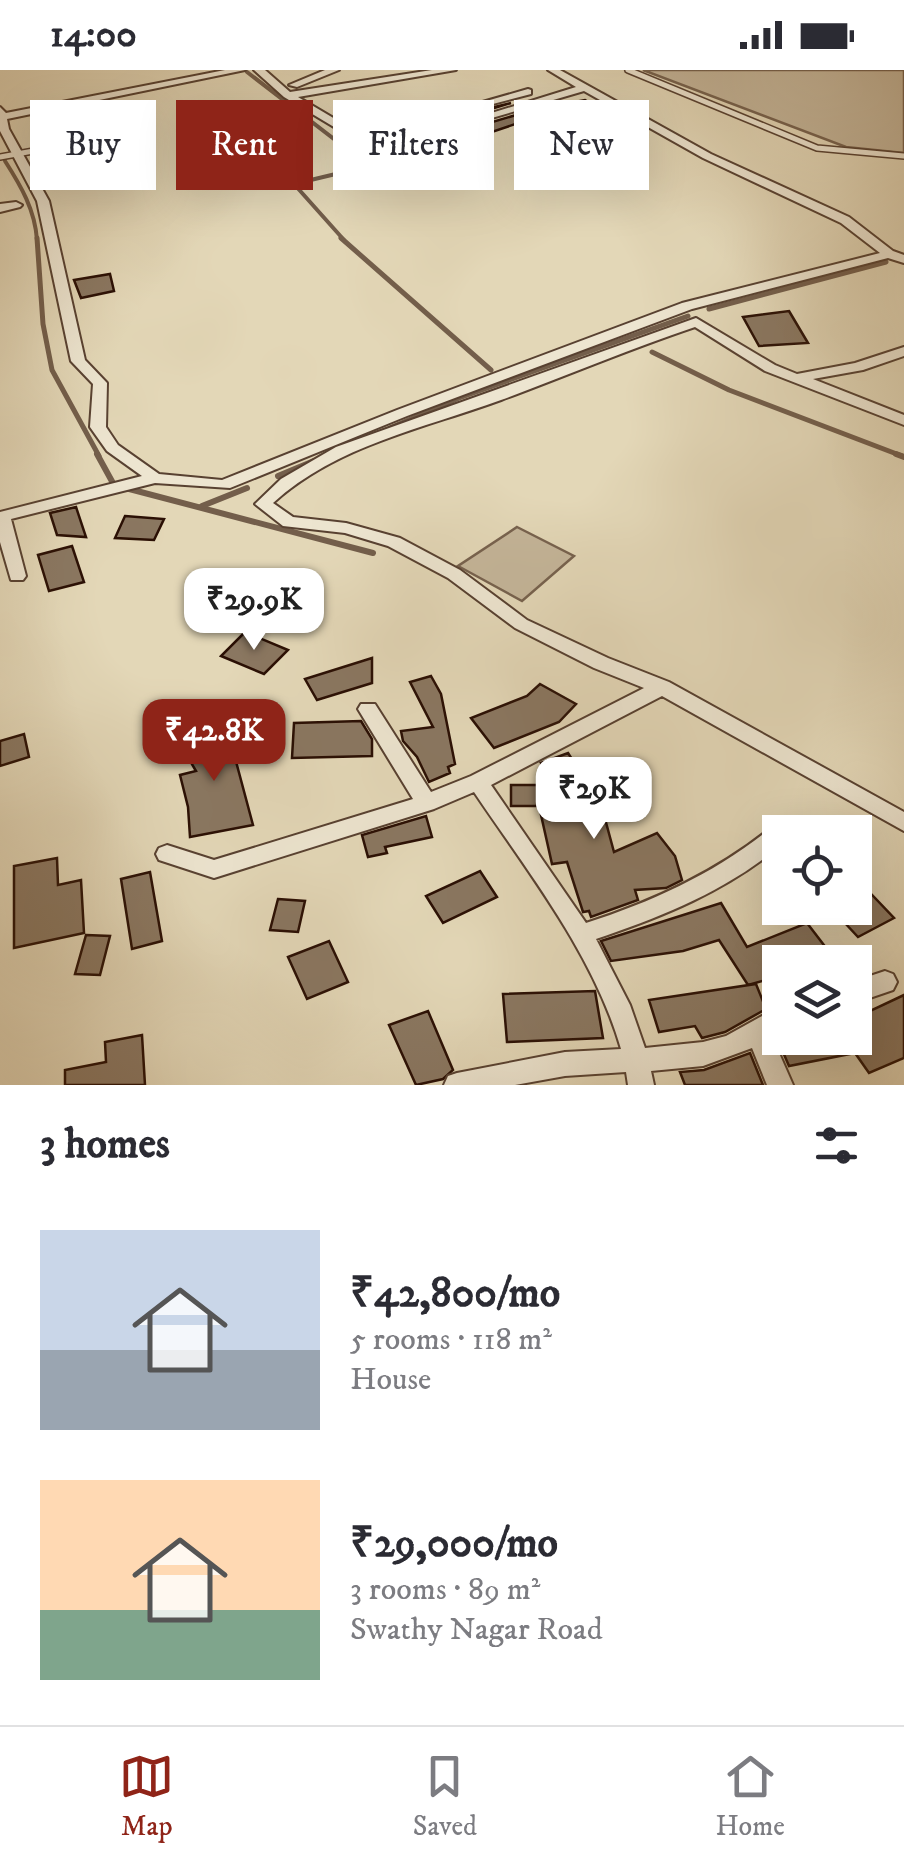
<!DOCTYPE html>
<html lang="en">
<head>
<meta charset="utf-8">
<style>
	:root { --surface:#fff; --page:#f7f7f7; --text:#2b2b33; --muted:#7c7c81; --line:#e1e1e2; --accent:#8f2418 }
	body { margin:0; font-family:"IM FELL DW Pica",serif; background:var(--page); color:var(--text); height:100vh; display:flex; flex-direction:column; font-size:38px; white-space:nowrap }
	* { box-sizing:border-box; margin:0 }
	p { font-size:32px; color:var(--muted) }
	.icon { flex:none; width:55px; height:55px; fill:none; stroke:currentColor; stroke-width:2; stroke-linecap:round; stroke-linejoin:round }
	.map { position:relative; height:1015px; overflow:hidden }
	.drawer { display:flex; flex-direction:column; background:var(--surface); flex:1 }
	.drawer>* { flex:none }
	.guide { position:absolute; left:30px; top:30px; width:845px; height:90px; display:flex; gap:20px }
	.buttons { position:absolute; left:762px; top:745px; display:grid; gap:20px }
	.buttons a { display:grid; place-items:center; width:110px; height:110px; border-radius:0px; background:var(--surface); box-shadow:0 10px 40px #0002; font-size:50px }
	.price { position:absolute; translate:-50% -85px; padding:0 22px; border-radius:20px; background:#fff; color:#222; font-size:32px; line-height:65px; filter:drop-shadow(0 2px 5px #0008) }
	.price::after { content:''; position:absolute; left:50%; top:60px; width:30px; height:22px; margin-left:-15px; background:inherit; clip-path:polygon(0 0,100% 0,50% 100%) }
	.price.selected { background:var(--accent); color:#fff }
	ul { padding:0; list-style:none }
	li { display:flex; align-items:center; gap:30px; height:250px; padding:0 40px }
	li span { display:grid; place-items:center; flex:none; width:280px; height:200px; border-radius:0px; color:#555 }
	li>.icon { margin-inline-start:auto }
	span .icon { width:120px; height:120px; fill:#fffc; stroke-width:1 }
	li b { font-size:42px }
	h2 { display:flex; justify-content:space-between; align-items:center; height:120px; padding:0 40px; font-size:42px }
	.chip { padding:0 35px; border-radius:0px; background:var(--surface); box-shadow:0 10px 40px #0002; font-size:35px; line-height:90px }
	.chip.selected { background:var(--accent); color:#fff }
	.status { display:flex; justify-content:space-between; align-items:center; height:70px; padding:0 50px; background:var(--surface); direction:ltr }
	.status svg { height:28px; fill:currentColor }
	.dock { display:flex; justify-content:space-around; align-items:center; height:140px; border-top:2px solid var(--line); background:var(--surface); font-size:28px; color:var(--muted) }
	.dock a { display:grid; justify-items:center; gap:5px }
	.dock .selected { color:var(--accent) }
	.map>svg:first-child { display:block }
	.green { fill:#c4b599; stroke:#77624e; stroke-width:2.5 }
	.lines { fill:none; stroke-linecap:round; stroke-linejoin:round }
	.stream-far2 { stroke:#735e4b; stroke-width:4 }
	.stream-far1 { stroke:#735e4b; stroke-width:5 }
	.stream { stroke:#735e4b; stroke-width:6 }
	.building { fill:#8a7761; stroke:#2a0f04; stroke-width:2.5 }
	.lane-casing { stroke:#584131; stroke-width:8 }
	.street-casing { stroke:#584131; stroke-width:4 }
	.lane { stroke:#ede5d0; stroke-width:5 }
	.street { fill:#ede5d0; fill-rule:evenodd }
</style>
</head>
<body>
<div class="status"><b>14:00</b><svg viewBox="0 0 49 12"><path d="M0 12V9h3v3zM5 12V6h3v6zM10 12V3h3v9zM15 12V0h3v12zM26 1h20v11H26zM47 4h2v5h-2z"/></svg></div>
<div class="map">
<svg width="904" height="1015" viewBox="0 0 904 1015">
	<rect width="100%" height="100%" fill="#e3d7b7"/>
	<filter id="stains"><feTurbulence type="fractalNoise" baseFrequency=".002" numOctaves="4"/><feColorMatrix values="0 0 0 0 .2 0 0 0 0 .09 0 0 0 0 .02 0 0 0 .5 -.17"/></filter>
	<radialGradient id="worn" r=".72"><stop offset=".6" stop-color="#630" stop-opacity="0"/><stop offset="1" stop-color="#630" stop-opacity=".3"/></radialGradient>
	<g class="green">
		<polygon points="643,0 904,0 904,83 846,77"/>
		<polygon points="517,457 574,486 522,531 458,496"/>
	</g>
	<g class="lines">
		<g class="stream-far2">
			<polyline points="247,2 369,96 294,114 344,170"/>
			<path d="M5 91C21 116 35 140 37 170"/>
		</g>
		<g class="stream-far1">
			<polyline points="37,168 43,254 52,300 99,386"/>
			<polyline points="341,168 491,300"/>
			<polyline points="709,239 886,192"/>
			<polyline points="652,282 729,320 902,386"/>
			<polyline points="390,358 459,328 688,246"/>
		</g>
		<g class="stream">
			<polyline points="97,384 114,415 373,483"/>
			<polyline points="896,384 904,387"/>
			<polyline points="278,406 314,391"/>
			<polyline points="202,436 247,418"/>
		</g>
	</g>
	<g class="building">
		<polygon points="585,30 629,57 581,62 558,35"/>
		<polygon points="511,33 468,46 466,52 479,56 546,36 553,41 492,62 449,48"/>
		<polygon points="110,204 114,221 81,228 74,210"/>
		<polygon points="789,241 808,273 759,276 743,247"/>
		<polygon points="76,437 86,467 57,465 50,443"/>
		<polygon points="125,446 164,449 154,470 115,468"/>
		<polygon points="72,476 84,512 49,521 38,485"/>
		<polygon points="245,562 288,580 264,604 221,586"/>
		<polygon points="372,588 372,613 317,630 305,609"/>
		<polygon points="431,606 441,624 455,694 448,697 450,703 429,712 417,687 403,671 401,661 433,657 410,612"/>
		<polygon points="540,614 576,634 559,652 494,678 471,648 527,626"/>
		<polygon points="361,651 372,669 372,686 292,688 294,653"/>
		<polygon points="222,654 240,681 234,684 253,755 190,767 188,737 180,705 196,701 179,672"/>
		<polygon points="24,664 29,687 0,696 0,671"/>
		<polygon points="568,683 601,734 614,782 657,763 675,786 682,810 666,818 635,820 638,830 591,847 589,841 583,842 567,792 552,794 539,736 511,736 511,715 555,715 541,693"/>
		<polygon points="426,746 432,767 385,777 387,783 368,787 362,765"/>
		<polygon points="57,788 58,815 81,810 84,863 14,878 14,796"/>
		<polygon points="480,801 497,827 443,853 426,826"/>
		<polygon points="150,802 162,871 132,879 121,809"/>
		<polygon points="855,807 894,848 858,867 831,838 855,838"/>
		<polygon points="278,829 305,831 298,862 270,860"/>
		<polygon points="721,833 747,877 807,853 830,883 806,892 780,892 780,906 748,915 719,870 683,881 611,891 601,871"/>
		<polygon points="86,865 110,866 100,905 75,904"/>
		<polygon points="329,871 348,912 307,929 288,887"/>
		<polygon points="756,914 766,939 725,962 702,968 695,956 659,962 649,930"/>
		<polygon points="595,921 603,968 507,972 503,924"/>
		<polygon points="904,925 904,988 869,1003 855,983 789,996 777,968 780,966 855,968 855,936 861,935 866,943"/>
		<polygon points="428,941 453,1000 443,1009 416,1015 389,955"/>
		<polygon points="142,965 145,1015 65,1015 65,1000 106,992 105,972"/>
		<polygon points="750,983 763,1015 685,1015 680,1002 704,1000"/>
	</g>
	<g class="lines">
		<defs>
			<g id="lane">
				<polyline points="628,0 817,78 904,86"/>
				<polyline points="0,87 127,64"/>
			</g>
			<g id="street">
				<polygon points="225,0 245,0 7,49 9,59 49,131 85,290 107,313 106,357 118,375 159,404 222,410 397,340 682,233 880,183 841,153 703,88 584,21 478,52 469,50 576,17 548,0 560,0 711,84 849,147 893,181 904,185 904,193 888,188 692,239 407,346 230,418 155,413 11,449 26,506 23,510 11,510 0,472 0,442 142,406 107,381 90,357 93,314 71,291 37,131 0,61 0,37 6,43"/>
				<polygon points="254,0 265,0 290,22 432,0 456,0 298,27 362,65 397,112 391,115 387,114 354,69 284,27"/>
				<polygon points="325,0 339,0 297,17 289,15"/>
				<polygon points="528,19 531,20 531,24 470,40 465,37"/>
				<polygon points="16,132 22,135 20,137 0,142 0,134"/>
				<path d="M696 248 775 295 797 304 855 293 904 277V286L863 300 813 309 904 345V355L765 301 695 257C629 279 566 306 501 330 422 359 337 375 273 433L293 447 346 453 400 468 460 500 527 550 608 588 669 612 904 742V761L662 626 491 715 586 853C654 831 717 802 772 757L780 754 788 757 791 762H780V776C726 821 662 847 596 869L630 935 645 978 703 972 726 966 780 936V961L772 967 793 1015H767L752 978 703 996 651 1001 654 1015H628L626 1002 565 1006 515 1015H444L448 1006 457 1003 565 982 621 979C594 885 528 802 474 722L434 739 214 808 159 790 156 784 159 778 167 775 214 790 413 729 358 639 361 634H375L431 722 471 706 644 618 594 598 515 558 448 508 388 476 345 463 283 456 255 434 281 409 336 377Z"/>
				<polygon points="885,901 893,904 897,912 893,920 855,933 855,911"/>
			</g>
		</defs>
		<use href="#lane" class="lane-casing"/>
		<use href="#street" class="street-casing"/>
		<use href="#lane" class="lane"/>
		<use href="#street" class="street"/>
	</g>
	<rect width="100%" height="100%" filter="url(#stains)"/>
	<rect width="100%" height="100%" fill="url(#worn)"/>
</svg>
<div class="buttons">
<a><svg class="icon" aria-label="locate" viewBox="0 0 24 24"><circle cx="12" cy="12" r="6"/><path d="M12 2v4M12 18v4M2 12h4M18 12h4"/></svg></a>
<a><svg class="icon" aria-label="layers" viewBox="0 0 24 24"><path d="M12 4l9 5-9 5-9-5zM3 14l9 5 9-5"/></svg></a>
</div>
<b class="price" style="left:254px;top:583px">₹29.9K</b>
<b class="price selected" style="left:214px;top:714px">₹42.8K</b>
<b class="price" style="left:594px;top:772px">₹29K</b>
<div class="guide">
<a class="chip">Buy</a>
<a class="chip selected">Rent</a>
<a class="chip">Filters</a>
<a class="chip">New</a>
</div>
</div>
<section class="drawer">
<h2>3 homes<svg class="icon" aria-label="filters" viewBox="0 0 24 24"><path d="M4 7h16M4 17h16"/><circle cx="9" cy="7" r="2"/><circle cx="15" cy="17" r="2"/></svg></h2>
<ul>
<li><span style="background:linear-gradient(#c9d6e8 60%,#9aa5b1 0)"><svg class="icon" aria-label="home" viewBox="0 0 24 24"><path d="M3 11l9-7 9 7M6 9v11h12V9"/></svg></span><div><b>₹42,800/mo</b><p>5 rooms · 118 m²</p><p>House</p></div></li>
<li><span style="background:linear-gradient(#ffd9b3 65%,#7fa58c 0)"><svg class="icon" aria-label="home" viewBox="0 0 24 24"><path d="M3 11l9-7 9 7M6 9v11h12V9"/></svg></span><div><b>₹29,000/mo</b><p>3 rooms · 89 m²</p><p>Swathy Nagar Road</p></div></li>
</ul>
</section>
<nav class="dock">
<a class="selected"><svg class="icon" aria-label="map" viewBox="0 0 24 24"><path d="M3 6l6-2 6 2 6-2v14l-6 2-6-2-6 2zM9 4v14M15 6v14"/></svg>Map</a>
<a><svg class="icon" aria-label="saved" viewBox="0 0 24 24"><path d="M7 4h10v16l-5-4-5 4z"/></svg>Saved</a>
<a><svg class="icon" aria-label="home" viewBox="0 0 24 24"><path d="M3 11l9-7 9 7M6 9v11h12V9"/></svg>Home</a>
</nav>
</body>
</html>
